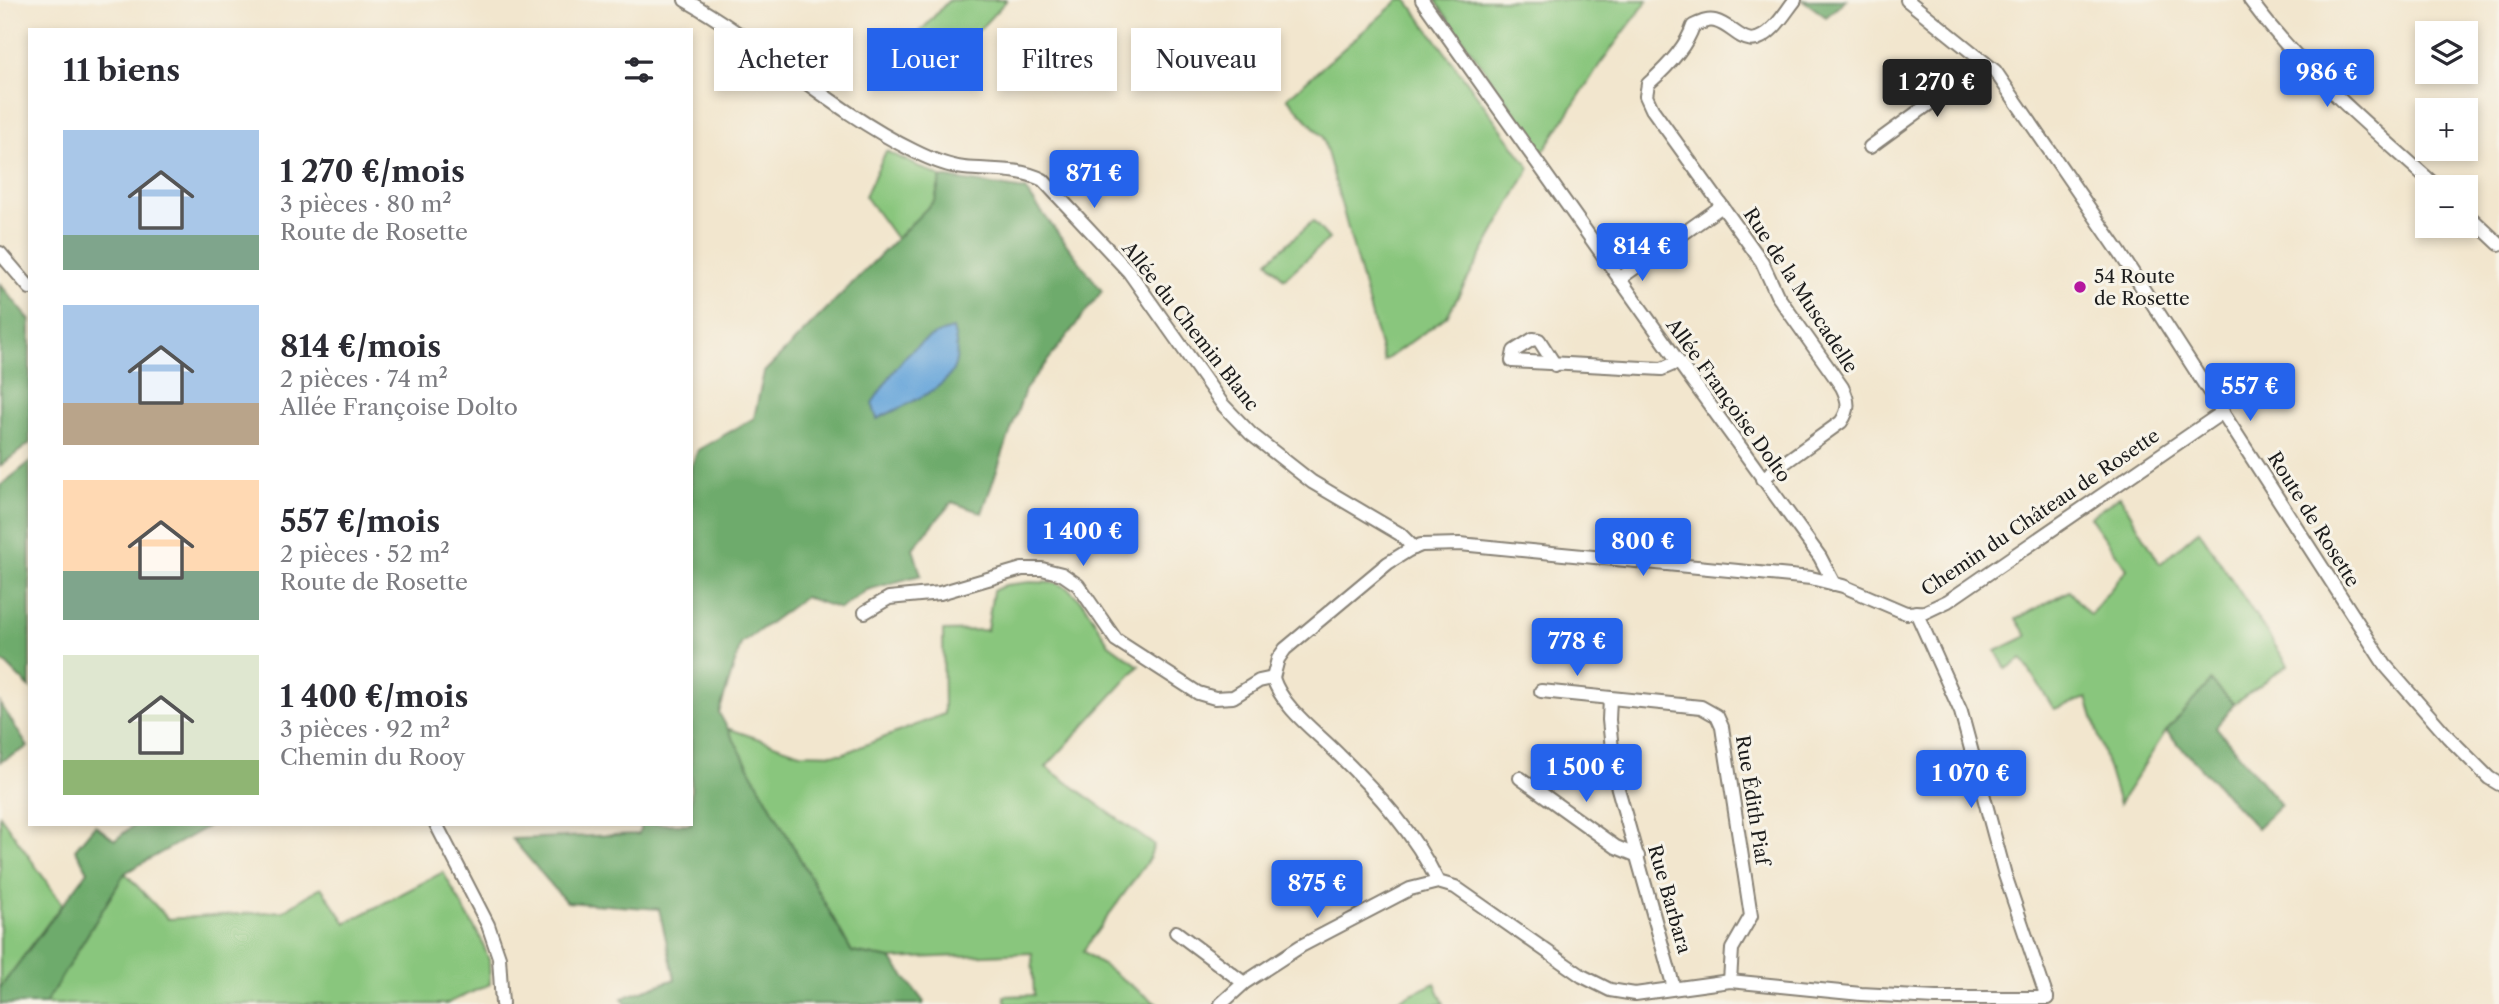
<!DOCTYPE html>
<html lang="fr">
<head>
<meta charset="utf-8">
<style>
	:root { --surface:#fff; --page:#f2f2f3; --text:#2b2b33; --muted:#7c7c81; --accent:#2563eb }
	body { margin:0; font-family:"Libre Caslon Text",serif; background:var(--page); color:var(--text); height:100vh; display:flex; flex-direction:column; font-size:26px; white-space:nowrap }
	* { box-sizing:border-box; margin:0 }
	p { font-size:23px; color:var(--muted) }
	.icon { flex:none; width:38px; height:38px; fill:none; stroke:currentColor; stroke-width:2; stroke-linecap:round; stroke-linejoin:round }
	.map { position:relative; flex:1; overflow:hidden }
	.panel { position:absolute; left:28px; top:28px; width:665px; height:798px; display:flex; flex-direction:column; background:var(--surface); border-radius:0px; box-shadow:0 4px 10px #0003 }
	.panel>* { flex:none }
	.banner { position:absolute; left:714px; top:28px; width:665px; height:63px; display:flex; gap:14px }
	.fabs { position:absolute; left:2415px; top:21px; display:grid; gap:14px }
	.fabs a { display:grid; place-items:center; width:63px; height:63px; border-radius:0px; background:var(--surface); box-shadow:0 4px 10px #0003; font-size:35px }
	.price { position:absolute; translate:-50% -60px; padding:0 16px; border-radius:7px; background:var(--accent); color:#fff; font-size:23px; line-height:46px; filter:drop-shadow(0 2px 4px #0008) }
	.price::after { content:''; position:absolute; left:50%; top:42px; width:21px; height:16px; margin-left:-10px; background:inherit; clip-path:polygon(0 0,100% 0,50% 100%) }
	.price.on { background:#222; color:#fff }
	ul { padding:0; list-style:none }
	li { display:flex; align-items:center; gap:21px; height:175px; padding:0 35px }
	li span { display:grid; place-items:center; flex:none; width:196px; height:140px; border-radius:0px; color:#555 }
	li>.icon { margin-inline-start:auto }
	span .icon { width:84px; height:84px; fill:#fffc; stroke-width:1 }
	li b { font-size:30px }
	h2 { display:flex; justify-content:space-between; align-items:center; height:84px; padding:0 35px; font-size:30px }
	.pill { padding:0 24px; border-radius:0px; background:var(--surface); box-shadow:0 4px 10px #0003; font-size:24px; line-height:63px }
	.pill.on { background:var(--accent); color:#fff }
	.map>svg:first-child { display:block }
	.green { fill:#89c67d; stroke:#52714c; stroke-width:2 }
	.forest { fill:#6eab6c; stroke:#456444; stroke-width:2 }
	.water { fill:#67a6da; stroke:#42617b; stroke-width:2 }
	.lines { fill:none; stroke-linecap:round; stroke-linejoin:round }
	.street-casing { stroke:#878175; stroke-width:16 }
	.street { stroke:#fff; stroke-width:12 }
	.poi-dot { fill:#b5179e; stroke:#f7f3e8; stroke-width:2.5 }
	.labels { text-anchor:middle; stroke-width:6; stroke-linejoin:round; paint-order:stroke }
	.poi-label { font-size:19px; fill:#1c1c1c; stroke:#f7f3e8; text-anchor:start }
	.street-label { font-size:19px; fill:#1c1c1c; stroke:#f7f3e8 }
</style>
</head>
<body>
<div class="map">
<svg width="2499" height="1004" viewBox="0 0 2499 1004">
	<rect width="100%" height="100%" fill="#f7f3e8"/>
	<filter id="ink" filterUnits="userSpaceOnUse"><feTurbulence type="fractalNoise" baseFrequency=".0143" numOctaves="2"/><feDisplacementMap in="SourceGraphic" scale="14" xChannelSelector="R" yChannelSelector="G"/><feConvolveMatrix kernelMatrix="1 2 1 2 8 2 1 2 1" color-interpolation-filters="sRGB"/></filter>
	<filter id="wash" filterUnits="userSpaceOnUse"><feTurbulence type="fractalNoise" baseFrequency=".00686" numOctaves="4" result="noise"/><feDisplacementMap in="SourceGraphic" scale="28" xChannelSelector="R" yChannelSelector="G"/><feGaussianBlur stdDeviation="1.57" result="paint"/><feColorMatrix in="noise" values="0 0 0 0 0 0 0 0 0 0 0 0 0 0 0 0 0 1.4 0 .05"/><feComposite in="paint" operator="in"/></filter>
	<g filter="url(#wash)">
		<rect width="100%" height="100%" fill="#f2e6ce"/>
		<g class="green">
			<polygon points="949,0 1007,0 951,60 918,34"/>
			<polygon points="1399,0 1407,0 1530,168 1447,316 1384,361 1323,137 1287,98"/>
			<polygon points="1435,0 1648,0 1600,64 1543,152"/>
			<polygon points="886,151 941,177 935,200 897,240 865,196"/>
			<polygon points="1313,221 1329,239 1284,279 1268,261"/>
			<polygon points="2120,496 2160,564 2199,530 2288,665 2234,704 2211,682 2166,731 2119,804 2087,698 2054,709 2022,659 2006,669 1996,651 2027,636 2016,619 2069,591 2090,615 2127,569 2090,517"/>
			<polygon points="1030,582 1057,583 1069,589 1085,605 1109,644 1139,666 1046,767 1154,845 1149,859 1083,951 1157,1004 1006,1004 1004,996 1034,995 1032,953 891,959 852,952 727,728 800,753 842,754 944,714 943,631 987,630 993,591 1005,585"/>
			<polygon points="0,815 62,904 0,988"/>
			<polygon points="443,872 481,939 489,960 490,984 446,1004 45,1004 125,873 168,919 283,911 321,887 346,923"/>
			<polygon points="1435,983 1444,1004 1389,1004"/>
		</g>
		<g class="forest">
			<polygon points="1803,0 1846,0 1826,17"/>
			<polygon points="941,177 1025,190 1102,291 1025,390 982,513 952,502 913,548 921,575 867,590 840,609 805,597 741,644 719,713 852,952 891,959 924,1002 923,1004 626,1004 622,998 675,979 659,909 566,902 512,839 639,834 641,824 691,824 691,467 698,450 754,418 764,372 935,200"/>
			<polygon points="0,284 30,320 30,443 0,466"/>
			<polygon points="30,462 30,688 4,662 0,663 0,486"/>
			<polygon points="2211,681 2234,704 2216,727 2281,805 2257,828 2166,731"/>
			<polygon points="0,703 28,747 0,762"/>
			<polygon points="135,824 212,824 125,873 45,1004 0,1004 0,988 88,871 75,849 95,825 115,840"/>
		</g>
		<path class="water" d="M953 329C957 343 959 359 952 372 942 391 896 409 877 419L872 403C895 370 910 338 953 329Z"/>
	</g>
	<g filter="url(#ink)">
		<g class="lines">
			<defs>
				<g id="street">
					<path d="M685 0C765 45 831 110 914 151 930 159 946 166 964 168 992 171 1017 167 1043 180L1129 272 1223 405 1251 434 1312 482 1400 534 1414 548"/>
					<polyline points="1422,0 1675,357 1820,557 1834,584"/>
					<polyline points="1907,0 1995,71 2120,253 2385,665 2448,737 2489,778 2499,784"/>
					<path d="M2250 0C2302 71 2372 128 2437 187"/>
					<polyline points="1870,147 1985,63"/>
					<path d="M1722 206 1652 109 1646 96 1648 84C1665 69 1686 48 1693 26 1700 23 1707 19 1715 21 1738 27 1746 56 1774 27 1782 19 1788 9 1795 0"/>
					<polyline points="2466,213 2499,244"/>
					<polyline points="0,253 30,288"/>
					<path d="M1619 279 1722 206 1762 262 1777 295 1842 387C1849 401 1850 409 1841 422L1762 479"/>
					<polyline points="1555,365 1539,340 1533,339 1514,351 1512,361 1662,369 1678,362"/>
					<polyline points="865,612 889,598 940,593 1022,569 1042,569 1062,574 1078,585 1116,640 1198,693 1215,698 1233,697 1259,681 1273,678"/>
					<polyline points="1916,612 1961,712 2005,875 2047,998"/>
					<polyline points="1541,691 1701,707 1717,716 1722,727 1751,916 1732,949 1730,981"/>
					<polyline points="1610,698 1609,720 1615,778 1674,988"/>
					<polyline points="1520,778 1616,847 1638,856"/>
					<polyline points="436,824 488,925 499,957 502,1004"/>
					<path d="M1438 882C1415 834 1377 792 1339 755 1317 732 1283 709 1273 678L1278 659 1285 649 1388 563 1409 550 1421 545 1460 544 1811 578 1843 586 1906 613 1925 612 1948 601 2223 412"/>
					<polyline points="1176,932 1244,983"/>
					<polyline points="1221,1004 1244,983 1301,946 1410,889 1438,882 1455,887 1582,976 1610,990 1635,994 1730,981 1861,994 1936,998 2047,998"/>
				</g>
			</defs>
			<use href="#street" class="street-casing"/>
			<use href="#street" class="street"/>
		</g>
	</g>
	<circle class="poi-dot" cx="2080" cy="287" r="7"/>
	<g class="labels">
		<g class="poi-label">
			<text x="2094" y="283">54 Route<tspan x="2094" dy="22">de Rosette</tspan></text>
		</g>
		<g class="street-label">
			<text transform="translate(1801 290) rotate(57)" y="7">Rue de la Muscadelle</text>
			<text transform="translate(1191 326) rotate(52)" y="7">Allée du Chemin Blanc</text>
			<text transform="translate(1729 400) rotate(54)" y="7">Allée Françoise Dolto</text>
			<text transform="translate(2040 512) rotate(-34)" y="7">Chemin du Château de Rosette</text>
			<text transform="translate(2314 519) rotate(58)" y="7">Route de Rosette</text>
			<text transform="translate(1753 800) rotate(81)" y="7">Rue Édith Piaf</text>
			<text transform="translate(1670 899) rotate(74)" y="7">Rue Barbara</text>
		</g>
	</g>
</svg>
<div class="fabs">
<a><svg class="icon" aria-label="layers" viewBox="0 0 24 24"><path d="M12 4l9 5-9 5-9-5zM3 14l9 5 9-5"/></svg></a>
<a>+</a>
<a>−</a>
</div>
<b class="price" style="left:2327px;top:109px">986 €</b>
<b class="price on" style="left:1937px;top:119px">1 270 €</b>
<b class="price" style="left:1094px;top:210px">871 €</b>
<b class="price" style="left:1642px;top:283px">814 €</b>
<b class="price" style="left:2250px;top:423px">557 €</b>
<b class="price" style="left:1083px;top:568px">1 400 €</b>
<b class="price" style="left:1643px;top:578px">800 €</b>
<b class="price" style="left:1577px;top:678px">778 €</b>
<b class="price" style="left:1586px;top:804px">1 500 €</b>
<b class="price" style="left:1971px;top:810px">1 070 €</b>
<b class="price" style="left:1317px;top:920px">875 €</b>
<div class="banner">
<a class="pill">Acheter</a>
<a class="pill on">Louer</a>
<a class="pill">Filtres</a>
<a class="pill">Nouveau</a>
</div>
<section class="panel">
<h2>11 biens<svg class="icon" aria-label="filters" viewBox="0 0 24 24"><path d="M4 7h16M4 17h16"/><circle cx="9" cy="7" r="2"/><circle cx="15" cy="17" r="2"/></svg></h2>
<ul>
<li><span style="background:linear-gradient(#a9c7e8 75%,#7fa58c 0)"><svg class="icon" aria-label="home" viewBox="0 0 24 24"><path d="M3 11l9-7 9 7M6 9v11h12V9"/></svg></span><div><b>1 270 €/mois</b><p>3 pièces · 80 m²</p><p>Route de Rosette</p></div></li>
<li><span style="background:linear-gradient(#a9c7e8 70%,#b9a48a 0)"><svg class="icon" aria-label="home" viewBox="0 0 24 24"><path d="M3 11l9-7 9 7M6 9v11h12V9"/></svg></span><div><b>814 €/mois</b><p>2 pièces · 74 m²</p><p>Allée Françoise Dolto</p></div></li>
<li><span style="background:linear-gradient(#ffd9b3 65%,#7fa58c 0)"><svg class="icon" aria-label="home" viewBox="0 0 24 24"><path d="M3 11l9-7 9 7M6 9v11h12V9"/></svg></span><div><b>557 €/mois</b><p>2 pièces · 52 m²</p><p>Route de Rosette</p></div></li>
<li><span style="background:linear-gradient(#dfe7d0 75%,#8fb573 0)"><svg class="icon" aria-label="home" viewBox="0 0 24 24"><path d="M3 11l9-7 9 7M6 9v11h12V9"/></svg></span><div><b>1 400 €/mois</b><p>3 pièces · 92 m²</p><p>Chemin du Rooy</p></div></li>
</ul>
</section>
</div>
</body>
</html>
